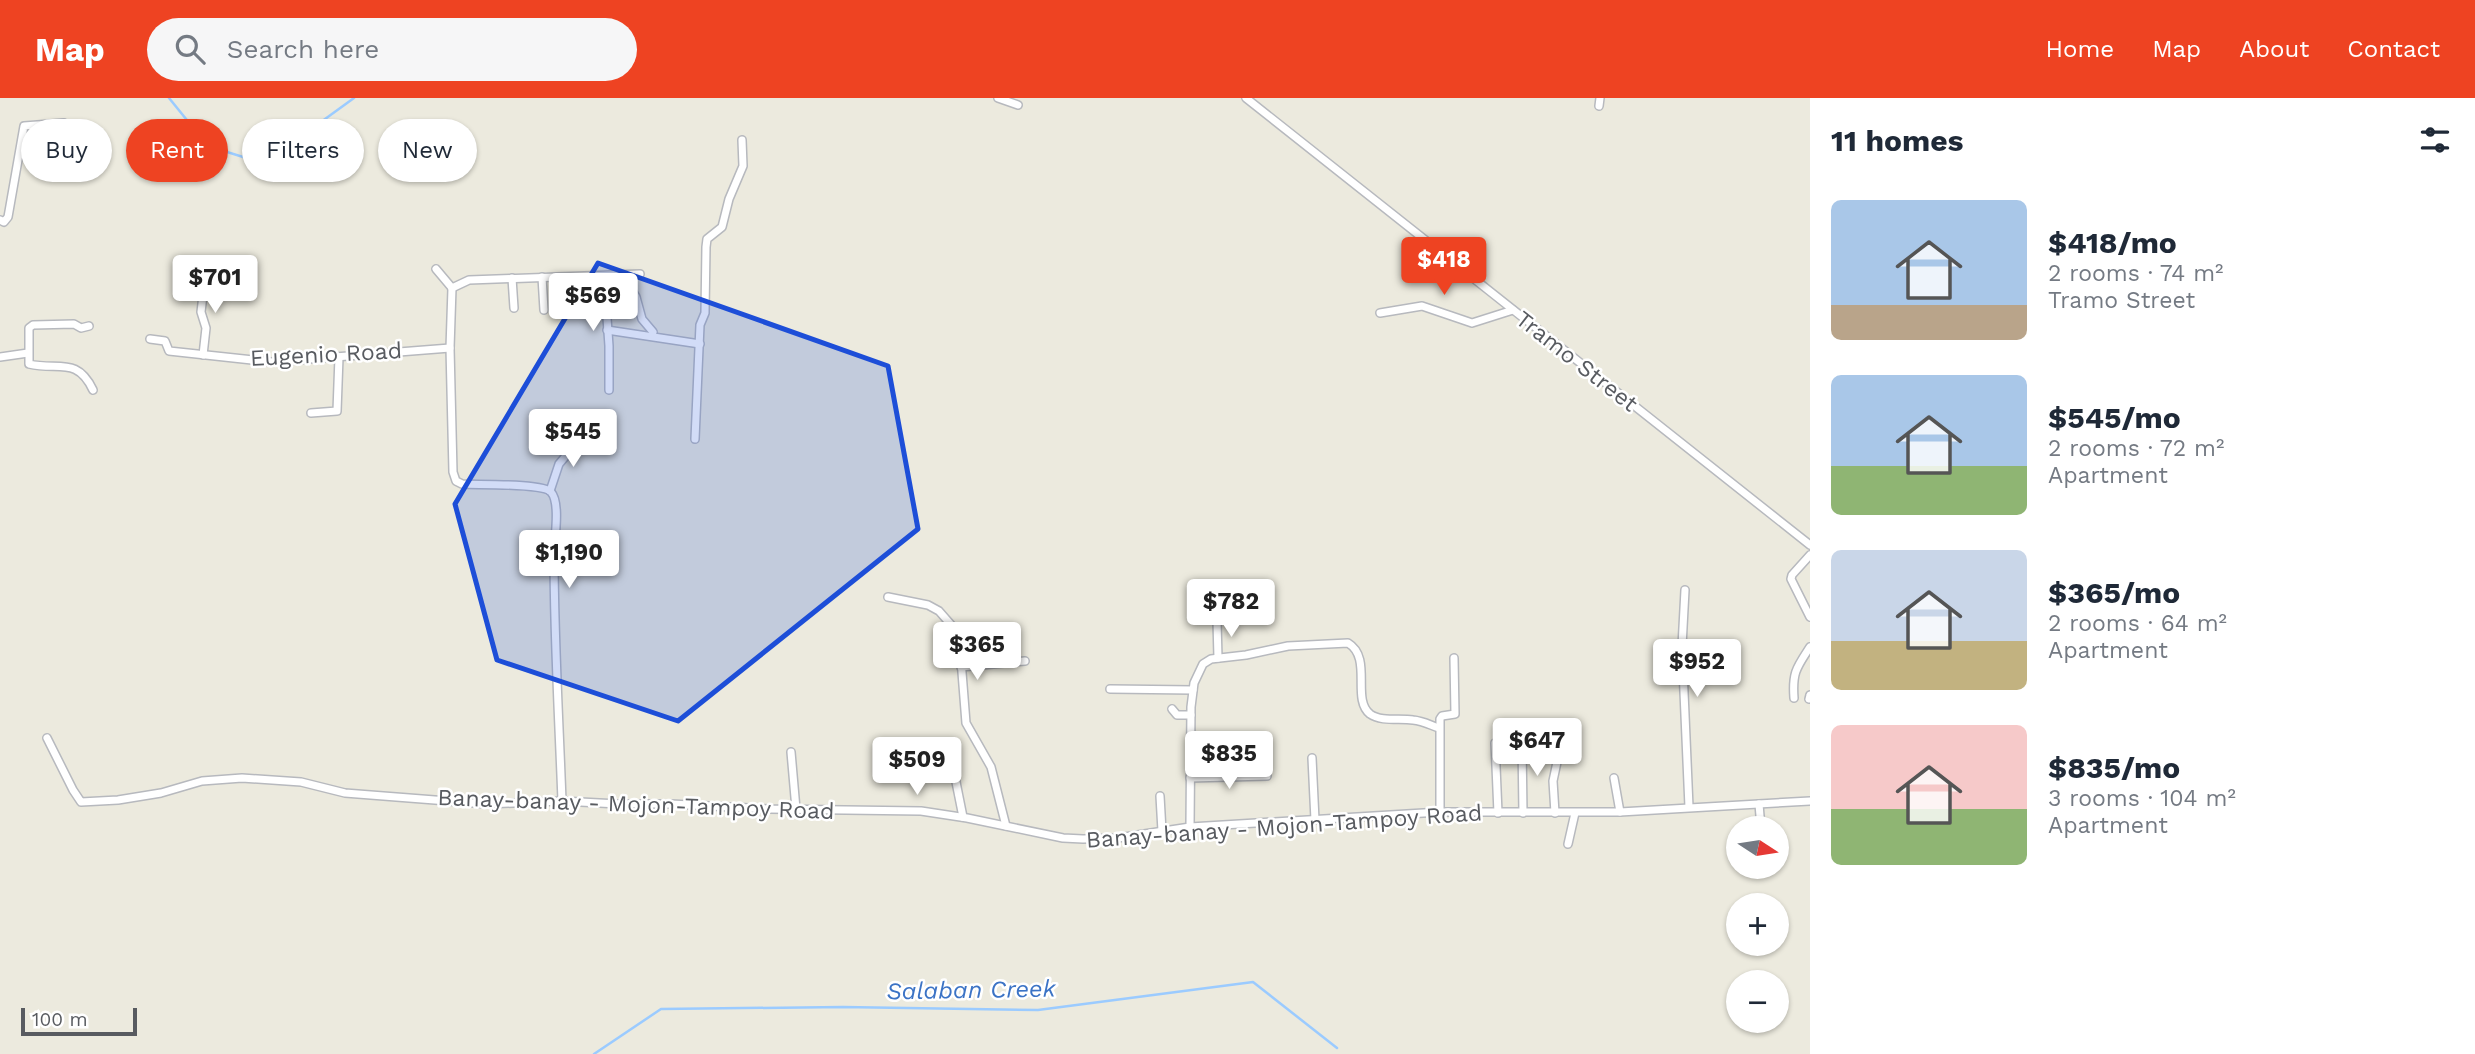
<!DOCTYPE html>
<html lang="en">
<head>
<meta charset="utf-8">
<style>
	:root { --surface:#fff; --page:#f6f6f7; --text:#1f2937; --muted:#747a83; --accent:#ee4322 }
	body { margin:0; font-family:"Work Sans",sans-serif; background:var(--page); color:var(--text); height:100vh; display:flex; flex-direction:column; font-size:26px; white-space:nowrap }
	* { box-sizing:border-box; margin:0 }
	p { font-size:23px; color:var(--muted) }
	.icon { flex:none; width:38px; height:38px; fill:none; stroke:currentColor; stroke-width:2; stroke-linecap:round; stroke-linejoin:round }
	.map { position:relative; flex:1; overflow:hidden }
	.side { display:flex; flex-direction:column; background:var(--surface); width:665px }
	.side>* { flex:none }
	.top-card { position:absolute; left:21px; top:21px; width:665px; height:63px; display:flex; gap:14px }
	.needle { width:46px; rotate:102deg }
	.controls { position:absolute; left:1726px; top:718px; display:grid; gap:14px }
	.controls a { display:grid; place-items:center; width:63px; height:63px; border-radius:50%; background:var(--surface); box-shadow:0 2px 5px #0004; font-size:35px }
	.scale { position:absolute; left:21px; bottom:18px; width:116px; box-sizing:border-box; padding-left:7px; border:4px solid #585b60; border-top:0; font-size:19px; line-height:24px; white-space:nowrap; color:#585b60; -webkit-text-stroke:5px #fff; paint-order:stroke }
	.price { position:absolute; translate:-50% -60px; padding:0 16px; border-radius:7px; background:#fff; color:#222; font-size:23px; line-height:46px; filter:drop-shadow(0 2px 4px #0008) }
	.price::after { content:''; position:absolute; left:50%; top:42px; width:21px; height:16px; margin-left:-10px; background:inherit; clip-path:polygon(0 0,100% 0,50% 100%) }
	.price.current { background:var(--accent); color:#fff }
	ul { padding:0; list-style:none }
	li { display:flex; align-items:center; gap:21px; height:175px; padding:0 21px }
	li span { display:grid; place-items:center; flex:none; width:196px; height:140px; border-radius:10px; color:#555 }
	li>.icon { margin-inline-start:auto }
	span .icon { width:84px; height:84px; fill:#fffc; stroke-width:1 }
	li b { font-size:30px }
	h2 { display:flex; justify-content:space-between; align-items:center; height:84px; padding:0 21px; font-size:30px }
	.chip { padding:0 24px; border-radius:32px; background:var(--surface); box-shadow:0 2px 5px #0004; font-size:24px; line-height:63px }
	.chip.current { background:var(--accent); color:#fff }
	header { display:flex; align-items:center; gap:42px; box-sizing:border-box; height:98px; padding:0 35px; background:var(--accent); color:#fff }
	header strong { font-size:33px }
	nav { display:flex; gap:38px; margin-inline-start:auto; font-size:24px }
	.search { width:490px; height:63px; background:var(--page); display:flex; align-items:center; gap:18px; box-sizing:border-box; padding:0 24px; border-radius:38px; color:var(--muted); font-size:26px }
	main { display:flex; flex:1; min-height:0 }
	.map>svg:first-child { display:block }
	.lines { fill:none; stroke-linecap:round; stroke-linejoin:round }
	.stream { stroke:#9bcbff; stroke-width:2.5 }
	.minor-casing { stroke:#b7b9be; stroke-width:10 }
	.minor { stroke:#fff; stroke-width:7 }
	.marked { fill:#1d4ed8; fill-opacity:0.2; stroke:#1d4ed8; stroke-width:5; stroke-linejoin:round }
	.labels { text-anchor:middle; stroke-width:5; stroke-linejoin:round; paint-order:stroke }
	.street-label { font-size:23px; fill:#585b60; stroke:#fff }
	.water-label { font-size:24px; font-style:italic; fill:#3b73c5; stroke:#fff }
</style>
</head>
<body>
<header>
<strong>Map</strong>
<div class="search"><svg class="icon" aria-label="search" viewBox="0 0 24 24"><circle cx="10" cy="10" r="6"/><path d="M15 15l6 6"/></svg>Search here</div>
<nav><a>Home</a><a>Map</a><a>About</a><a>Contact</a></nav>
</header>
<main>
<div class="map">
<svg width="1810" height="956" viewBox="0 0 1810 956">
	<rect width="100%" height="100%" fill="#eceade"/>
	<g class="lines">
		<g class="stream">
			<polyline points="169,0 208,48 256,63 314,29 354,0"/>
			<polyline points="594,956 661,911 843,909 1038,912 1253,884 1337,950"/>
		</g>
		<defs>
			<g id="minor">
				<polyline points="998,0 1018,7"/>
				<polyline points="1246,0 1810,447"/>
				<polyline points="1599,8 1600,0"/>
				<polyline points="0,122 4,124 8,119 24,28 64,25"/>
				<polyline points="436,171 452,190"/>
				<polyline points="622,177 636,199 642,221 653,234"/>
				<polyline points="604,178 609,248 609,292"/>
				<polyline points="542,179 544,212"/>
				<polyline points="512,180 514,210"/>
				<path d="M452 190 450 250 453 374 456 383 462 386C477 387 543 385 551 394 561 405 554 443 554 457 554 539 559 622 562 703"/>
				<polyline points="452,190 469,182 640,176"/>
				<polyline points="1380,215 1422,208 1472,225 1513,212"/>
				<path d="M89 228 81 230 74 226 33 227 29 230V266C58 273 77 258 93 292"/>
				<polyline points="607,232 700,246"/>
				<polyline points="150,241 165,243 169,253 271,264 450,250"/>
				<polyline points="203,257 206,230 201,214 206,172"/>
				<polyline points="0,259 28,255"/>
				<polyline points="311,315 337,313 339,259"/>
				<polyline points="695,341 700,227 705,215 706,149 707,141 722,129 729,101 743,68 742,42"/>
				<polyline points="550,393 559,366 580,341"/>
				<polyline points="1810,457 1792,477 1791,481 1810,519"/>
				<polyline points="1685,492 1682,548 1689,709"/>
				<polyline points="888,499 928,507 939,513 953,529 960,549 966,625 991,669 1006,728"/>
				<polyline points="1217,523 1218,560"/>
				<polyline points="961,569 1025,563"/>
				<polyline points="1110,591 1193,592"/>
				<path d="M1794 600C1792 574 1797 569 1810 549"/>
				<polyline points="1809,601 1810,597"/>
				<polyline points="1172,611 1177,617 1191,617"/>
				<polyline points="47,640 73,692 81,704 118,702 161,695 202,683 242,680 301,684 345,695 486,706 562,703 618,706 671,706 769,711 921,713 967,720 1063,740 1083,741 1118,740 1190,729 1440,714 1620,714 1810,703"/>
				<polyline points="1495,645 1498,715"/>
				<polyline points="1522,645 1523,715"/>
				<polyline points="791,654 796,711"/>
				<polyline points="1312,660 1315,722"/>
				<polyline points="955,679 963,719"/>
				<polyline points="1190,680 1267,678"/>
				<polyline points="1614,680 1620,714"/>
				<polyline points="1160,698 1162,733"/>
				<polyline points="1759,706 1761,730"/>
				<polyline points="1440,714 1440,621 1442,618 1455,616 1454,560"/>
				<polyline points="1555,715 1553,683 1557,664"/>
				<path d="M1190 729 1191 609 1194 585 1203 566 1211 561 1246 557 1288 548 1348 545C1373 560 1351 601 1370 616 1381 624 1400 620 1413 622 1423 623 1430 627 1439 630"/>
				<polyline points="1568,746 1575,715"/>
			</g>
		</defs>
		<use href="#minor" class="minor-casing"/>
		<use href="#minor" class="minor"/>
	</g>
	<path class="marked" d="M598 165 888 268 918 431 678 623 497 562 455 406Z"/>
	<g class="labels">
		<g class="street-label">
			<text transform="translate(326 256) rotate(-3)" y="8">Eugenio Road</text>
			<text transform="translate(1577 263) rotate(38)" y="8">Tramo Street</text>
			<text transform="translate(636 706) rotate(2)" y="8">Banay-banay - Mojon-Tampoy Road</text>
			<text transform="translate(1284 728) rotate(-4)" y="8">Banay-banay - Mojon-Tampoy Road</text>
		</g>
		<g class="water-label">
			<text transform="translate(971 892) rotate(-1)" y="8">Salaban Creek</text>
		</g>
	</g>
</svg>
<div class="controls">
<a><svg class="needle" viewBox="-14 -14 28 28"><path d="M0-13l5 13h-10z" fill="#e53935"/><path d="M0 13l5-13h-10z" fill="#747a83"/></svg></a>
<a>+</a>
<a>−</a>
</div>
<div class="scale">100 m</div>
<b class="price current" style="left:1444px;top:199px">$418</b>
<b class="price" style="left:215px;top:217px">$701</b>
<b class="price" style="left:593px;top:235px">$569</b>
<b class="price" style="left:573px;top:371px">$545</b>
<b class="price" style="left:569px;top:492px">$1,190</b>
<b class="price" style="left:1231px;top:541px">$782</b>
<b class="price" style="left:977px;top:584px">$365</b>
<b class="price" style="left:1697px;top:601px">$952</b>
<b class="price" style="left:1537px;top:680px">$647</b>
<b class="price" style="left:1229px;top:693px">$835</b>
<b class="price" style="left:917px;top:699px">$509</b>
<div class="top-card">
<a class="chip">Buy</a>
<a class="chip current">Rent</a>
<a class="chip">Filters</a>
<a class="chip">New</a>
</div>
</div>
<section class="side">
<h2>11 homes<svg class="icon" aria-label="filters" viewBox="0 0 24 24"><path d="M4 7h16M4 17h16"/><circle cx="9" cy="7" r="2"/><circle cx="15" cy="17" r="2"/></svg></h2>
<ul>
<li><span style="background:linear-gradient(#a9c7e8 75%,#b9a48a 0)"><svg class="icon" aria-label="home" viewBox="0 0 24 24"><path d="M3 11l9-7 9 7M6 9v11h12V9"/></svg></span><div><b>$418/mo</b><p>2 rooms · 74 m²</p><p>Tramo Street</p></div></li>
<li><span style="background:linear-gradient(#a9c7e8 65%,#8fb573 0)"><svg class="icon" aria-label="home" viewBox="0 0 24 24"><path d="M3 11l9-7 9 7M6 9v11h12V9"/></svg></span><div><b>$545/mo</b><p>2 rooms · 72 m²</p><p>Apartment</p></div></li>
<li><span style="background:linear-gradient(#c9d6e8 65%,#c2b280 0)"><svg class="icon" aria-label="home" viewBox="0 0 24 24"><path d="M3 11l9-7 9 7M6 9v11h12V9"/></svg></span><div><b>$365/mo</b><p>2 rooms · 64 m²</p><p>Apartment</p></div></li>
<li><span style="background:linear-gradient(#f6c9c9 60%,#8fb573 0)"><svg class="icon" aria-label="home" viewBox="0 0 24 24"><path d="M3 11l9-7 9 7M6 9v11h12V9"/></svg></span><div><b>$835/mo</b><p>3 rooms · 104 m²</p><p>Apartment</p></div></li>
</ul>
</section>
</main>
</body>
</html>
